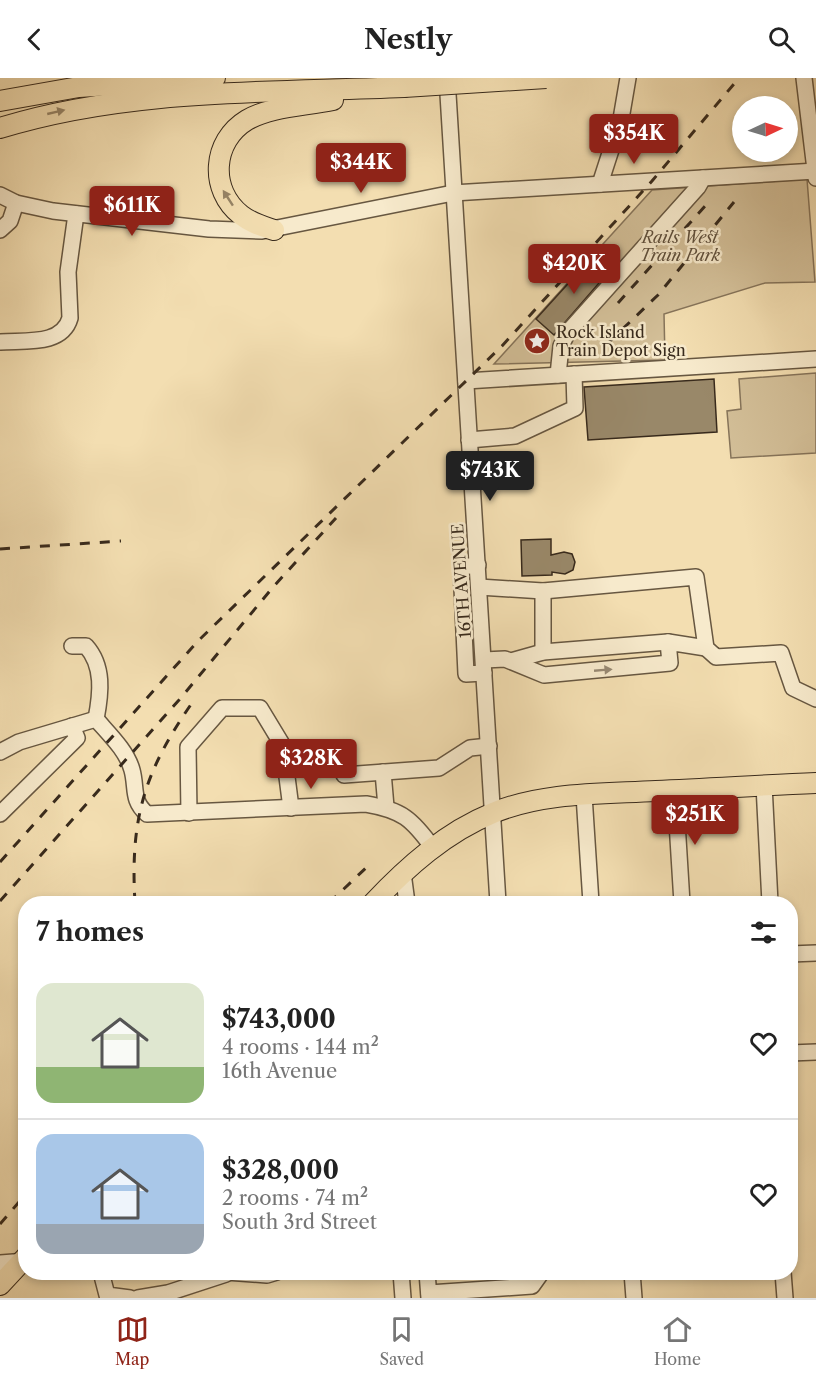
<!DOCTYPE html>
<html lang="en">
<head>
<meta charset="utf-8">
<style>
	:root { --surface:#fff; --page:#f6f6f6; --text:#222; --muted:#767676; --line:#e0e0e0; --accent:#8f2418 }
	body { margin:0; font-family:"Libre Caslon Text",serif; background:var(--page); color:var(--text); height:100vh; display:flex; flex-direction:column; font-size:22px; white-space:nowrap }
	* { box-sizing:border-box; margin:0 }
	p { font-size:20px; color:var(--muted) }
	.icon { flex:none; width:33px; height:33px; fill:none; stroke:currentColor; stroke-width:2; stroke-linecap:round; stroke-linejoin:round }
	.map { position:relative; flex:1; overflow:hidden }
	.details { position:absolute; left:18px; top:818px; width:780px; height:384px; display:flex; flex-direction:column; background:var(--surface); border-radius:24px; box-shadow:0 3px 9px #0003 }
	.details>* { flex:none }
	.needle { width:39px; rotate:86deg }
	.fabs { position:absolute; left:732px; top:18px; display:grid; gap:12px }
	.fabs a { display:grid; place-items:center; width:66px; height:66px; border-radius:50%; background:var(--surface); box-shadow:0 3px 9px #0003; font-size:30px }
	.price { position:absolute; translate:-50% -51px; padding:0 14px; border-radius:6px; background:var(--accent); color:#fff; font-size:20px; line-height:39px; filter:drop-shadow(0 2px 3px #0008) }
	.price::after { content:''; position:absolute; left:50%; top:36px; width:18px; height:14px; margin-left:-9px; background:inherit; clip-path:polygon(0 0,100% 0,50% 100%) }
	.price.active { background:#222; color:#fff }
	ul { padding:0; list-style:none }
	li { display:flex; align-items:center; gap:18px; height:150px; padding:0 18px }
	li+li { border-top:2px solid var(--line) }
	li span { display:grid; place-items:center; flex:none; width:168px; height:120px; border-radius:18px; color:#555 }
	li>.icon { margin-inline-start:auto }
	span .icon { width:72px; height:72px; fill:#fffc; stroke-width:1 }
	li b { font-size:26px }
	h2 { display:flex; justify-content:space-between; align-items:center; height:72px; padding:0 18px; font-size:26px }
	header { display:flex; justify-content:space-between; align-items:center; height:78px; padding:0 18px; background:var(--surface); font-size:27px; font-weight:700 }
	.tabs { display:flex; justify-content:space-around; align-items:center; height:84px; border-top:2px solid var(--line); background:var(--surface); font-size:16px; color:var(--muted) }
	.tabs a { display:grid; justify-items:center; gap:3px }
	.tabs .active { color:var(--accent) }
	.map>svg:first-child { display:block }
	.green { fill:#d3bf98; stroke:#86745a; stroke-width:1.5 }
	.building { fill:#998869; stroke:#382a1c; stroke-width:1.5 }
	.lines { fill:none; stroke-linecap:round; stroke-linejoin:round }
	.minor-casing { stroke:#675741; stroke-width:18 }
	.major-casing { stroke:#382a1c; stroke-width:22 }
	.minor { stroke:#f7eacc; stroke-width:15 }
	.major { stroke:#f3deb1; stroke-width:20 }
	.rail { stroke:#382a1c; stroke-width:3; stroke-dasharray:10 10; stroke-linecap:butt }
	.major-bridge-casing { stroke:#382a1c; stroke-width:22; stroke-linecap:butt }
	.major-bridge { stroke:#f3deb1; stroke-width:20 }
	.oneway { fill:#968466 }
	.oneway2 { fill:#988a74 }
	.labels { text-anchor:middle; stroke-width:5; stroke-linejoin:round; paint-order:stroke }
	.park-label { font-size:16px; font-style:italic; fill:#5f4f3b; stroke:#f7eacc }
	.poi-label { font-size:16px; fill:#382a1c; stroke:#f7eacc; text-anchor:start }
	.street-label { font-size:16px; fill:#382a1c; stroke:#f7eacc }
</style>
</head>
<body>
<header><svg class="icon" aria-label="back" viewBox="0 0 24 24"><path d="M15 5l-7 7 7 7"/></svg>Nestly<svg class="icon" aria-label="search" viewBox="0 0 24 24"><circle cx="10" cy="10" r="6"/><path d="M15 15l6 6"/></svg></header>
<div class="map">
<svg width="816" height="1220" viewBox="0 0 816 1220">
	<rect width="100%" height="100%" fill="#f3deb1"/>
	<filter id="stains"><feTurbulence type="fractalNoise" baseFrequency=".00333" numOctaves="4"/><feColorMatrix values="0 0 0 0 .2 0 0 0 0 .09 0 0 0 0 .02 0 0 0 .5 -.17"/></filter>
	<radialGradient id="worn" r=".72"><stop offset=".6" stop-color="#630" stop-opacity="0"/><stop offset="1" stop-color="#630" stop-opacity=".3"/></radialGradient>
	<g class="green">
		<polygon points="807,101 815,204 765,205 664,236 665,282 494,286 652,112"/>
		<polygon points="816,295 816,375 731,380 727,333 741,331 739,301"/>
	</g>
	<g class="building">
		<polygon points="595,176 612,190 554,257 536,241"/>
		<polygon points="714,301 717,354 588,362 584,309"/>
		<polygon points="551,461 551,477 564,474 572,476 575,484 573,492 565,496 552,494 552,497 522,498 521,462"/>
	</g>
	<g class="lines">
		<defs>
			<g id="minor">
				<polyline points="447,0 498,825"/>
				<polyline points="804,0 816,100"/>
				<polyline points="600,106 621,41 628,0"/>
				<polyline points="0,117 16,125 53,133 209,151 262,153 453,115 816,93"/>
				<polyline points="0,152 10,143 16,125"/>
				<path d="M0 264C25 262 62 268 70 240L68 194 76 136"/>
				<polyline points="558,297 561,268 568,254 698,109 703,100"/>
				<polyline points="466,303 816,281"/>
				<polyline points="469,362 515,358 575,330 574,296"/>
				<polyline points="478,487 461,489 466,596 484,595"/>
				<polyline points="479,509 543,513 696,499 706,570 716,579 781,575 793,610 816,621"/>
				<polyline points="543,513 543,574"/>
				<path d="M72 568H86C104 588 101 615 96 641"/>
				<polyline points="484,582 505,581 544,597 670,585 668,564 706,570"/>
				<polyline points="511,583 543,574 668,564"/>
				<path d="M0 674 19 664 96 641C109 656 127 673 132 692 137 710 131 722 147 736L366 726C402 732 412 741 433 770"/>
				<polyline points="383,694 386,729"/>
				<polyline points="344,697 439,690 470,670 489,668"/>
				<polyline points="764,707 770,825"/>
				<polyline points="675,712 682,825"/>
				<polyline points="584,717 591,825"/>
				<polyline points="189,735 188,669 222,630 260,630 283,668 291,730"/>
				<polyline points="0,736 77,660 72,648"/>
				<polyline points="403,795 407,825"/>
				<polyline points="790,876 816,875"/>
				<polyline points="790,975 816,974"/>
				<polyline points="0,1185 26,1183"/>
				<polyline points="101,1194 107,1217 130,1220"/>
				<polyline points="226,1194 267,1197 277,1194"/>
				<polyline points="401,1194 403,1220"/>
				<polyline points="427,1194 429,1220"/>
				<polyline points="632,1194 634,1220"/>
				<polyline points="783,1194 785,1220"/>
				<polyline points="429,1215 532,1208 542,1194"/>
				<polyline points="138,1220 168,1215 226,1196"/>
			</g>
			<g id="major">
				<polyline points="0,23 79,9 215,0"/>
				<path d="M0 50C130 10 269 15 404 9"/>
				<path d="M274 152C262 148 251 145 241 137 209 112 212 63 247 42 271 28 305 28 333 22"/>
				<path d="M373 825C407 789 446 754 493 735 543 714 602 716 656 713 709 711 763 707 816 705"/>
				<polyline points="0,1207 26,1179"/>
			</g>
		</defs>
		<use href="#minor" class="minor-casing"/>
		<use href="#major" class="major-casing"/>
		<use href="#minor" class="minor"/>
		<use href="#major" class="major"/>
		<g class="rail">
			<polyline points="618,225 706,127"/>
			<polyline points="608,265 658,217 734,124"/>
			<polyline points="0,471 121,463"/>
			<polyline points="0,784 198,563 502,268 652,103 739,0"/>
			<polyline points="0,823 179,622 274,508 336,440"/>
			<path d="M135 825C130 741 144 694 192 625"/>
			<polyline points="329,825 370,786"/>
			<polyline points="0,1146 26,1116"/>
		</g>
		<defs>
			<polyline id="major-bridge" points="404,9 546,0"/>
		</defs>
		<use href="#major-bridge" class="major-bridge-casing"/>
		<use href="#major-bridge" class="major-bridge"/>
	</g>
	<defs><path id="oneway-solid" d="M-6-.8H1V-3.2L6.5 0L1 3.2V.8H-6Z" transform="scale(1.5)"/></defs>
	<g class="oneway">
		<use href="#oneway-solid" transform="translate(56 34) rotate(-13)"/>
		<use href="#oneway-solid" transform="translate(228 120) rotate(-123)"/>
	</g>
	<use class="oneway2" href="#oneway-solid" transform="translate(603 592) rotate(-5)"/>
	<defs>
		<symbol id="sight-disc" viewBox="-11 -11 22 22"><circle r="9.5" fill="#8f2418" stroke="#f7eacc"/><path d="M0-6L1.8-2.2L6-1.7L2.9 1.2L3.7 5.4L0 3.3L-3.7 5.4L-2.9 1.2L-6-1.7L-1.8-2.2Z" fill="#fff"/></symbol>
	</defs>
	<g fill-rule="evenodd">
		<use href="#sight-disc" x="522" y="248" width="30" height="30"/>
	</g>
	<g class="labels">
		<g class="park-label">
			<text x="680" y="165">Rails West<tspan x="680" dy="18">Train Park</tspan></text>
		</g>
		<g class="poi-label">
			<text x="556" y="260">Rock Island<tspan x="556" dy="18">Train Depot Sign</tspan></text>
		</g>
		<g class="street-label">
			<text transform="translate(461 503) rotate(-94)" y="6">16TH AVENUE</text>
		</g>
	</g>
	<rect width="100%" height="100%" filter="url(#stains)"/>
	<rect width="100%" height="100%" fill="url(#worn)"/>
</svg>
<div class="fabs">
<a><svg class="needle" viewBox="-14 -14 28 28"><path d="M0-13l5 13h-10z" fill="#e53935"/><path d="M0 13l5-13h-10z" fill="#767676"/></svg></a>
</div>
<b class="price" style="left:634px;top:87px">$354K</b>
<b class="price" style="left:361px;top:116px">$344K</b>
<b class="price" style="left:132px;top:159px">$611K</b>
<b class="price" style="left:574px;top:217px">$420K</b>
<b class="price active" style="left:490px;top:424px">$743K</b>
<b class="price" style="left:311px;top:712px">$328K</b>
<b class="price" style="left:695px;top:768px">$251K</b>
<section class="details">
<h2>7 homes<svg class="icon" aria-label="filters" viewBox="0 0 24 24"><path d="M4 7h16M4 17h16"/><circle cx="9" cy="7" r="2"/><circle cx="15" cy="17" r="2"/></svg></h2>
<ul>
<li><span style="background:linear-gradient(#dfe7d0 70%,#8fb573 0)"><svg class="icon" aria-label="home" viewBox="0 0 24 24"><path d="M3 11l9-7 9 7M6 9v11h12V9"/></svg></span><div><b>$743,000</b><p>4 rooms · 144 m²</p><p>16th Avenue</p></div><svg class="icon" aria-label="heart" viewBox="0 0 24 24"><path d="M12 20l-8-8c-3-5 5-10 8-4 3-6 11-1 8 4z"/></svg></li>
<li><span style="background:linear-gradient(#a9c7e8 75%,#9aa5b1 0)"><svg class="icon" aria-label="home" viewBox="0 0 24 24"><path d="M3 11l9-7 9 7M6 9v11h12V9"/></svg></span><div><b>$328,000</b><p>2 rooms · 74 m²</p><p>South 3rd Street</p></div><svg class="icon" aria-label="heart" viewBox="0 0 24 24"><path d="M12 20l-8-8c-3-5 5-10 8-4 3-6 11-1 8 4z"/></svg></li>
</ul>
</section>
</div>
<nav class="tabs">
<a class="active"><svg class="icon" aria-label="map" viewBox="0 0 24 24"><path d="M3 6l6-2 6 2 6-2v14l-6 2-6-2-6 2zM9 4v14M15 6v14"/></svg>Map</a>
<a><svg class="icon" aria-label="saved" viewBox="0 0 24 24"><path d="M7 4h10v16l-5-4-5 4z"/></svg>Saved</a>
<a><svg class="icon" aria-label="home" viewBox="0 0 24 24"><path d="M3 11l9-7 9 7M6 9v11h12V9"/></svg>Home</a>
</nav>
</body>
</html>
